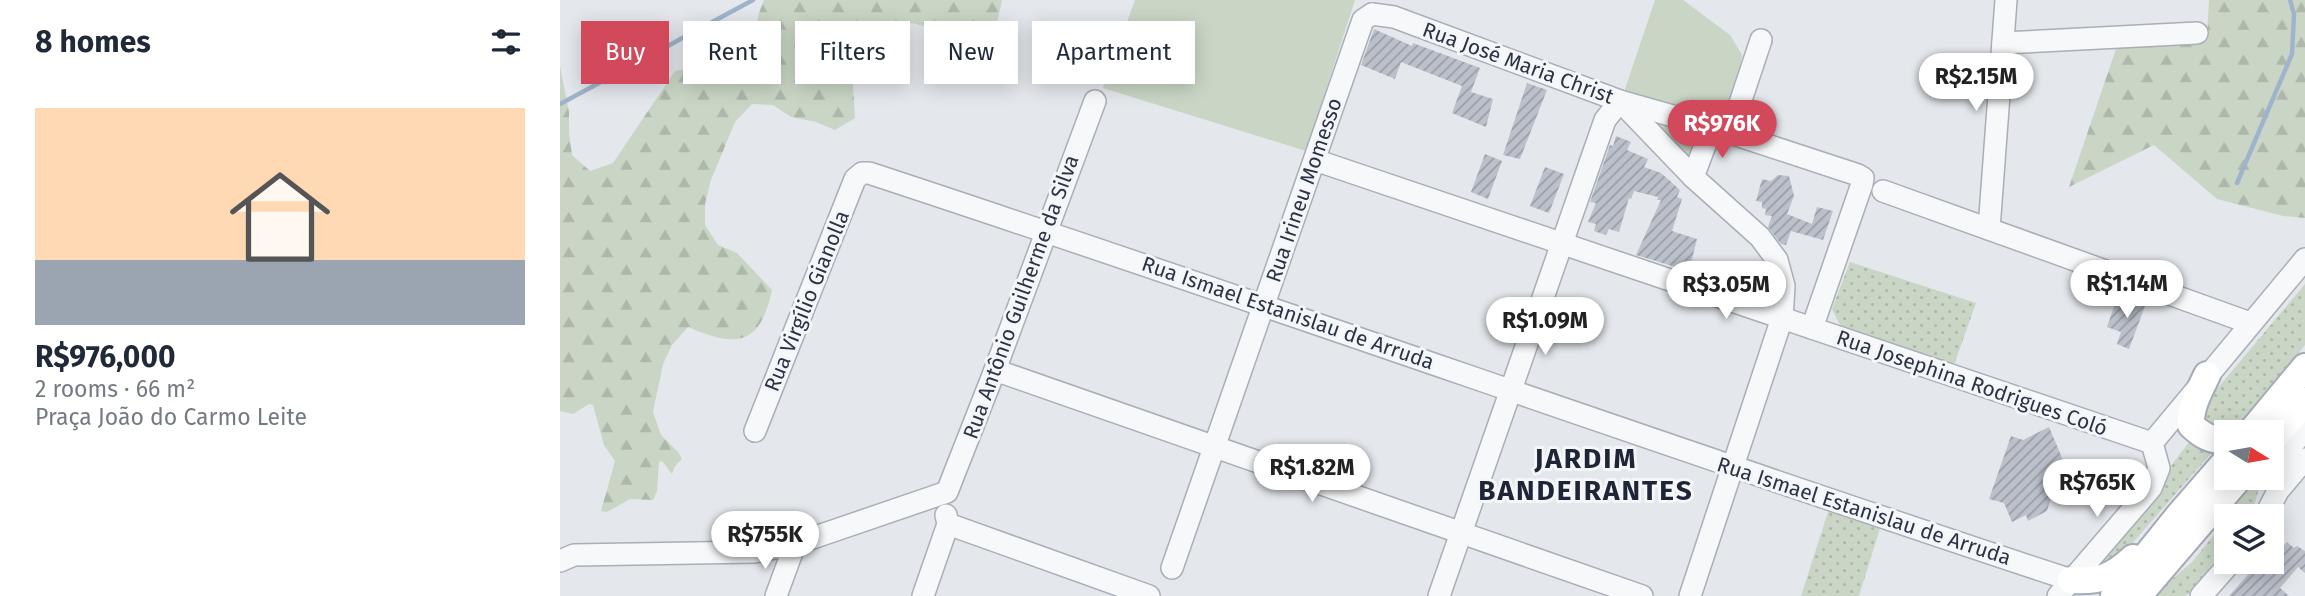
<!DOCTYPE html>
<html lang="en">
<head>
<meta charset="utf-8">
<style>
	:root { --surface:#fff; --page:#f2f2f3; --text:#1f2937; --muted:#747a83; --line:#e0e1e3; --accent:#d1495b }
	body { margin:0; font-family:"Fira Sans",sans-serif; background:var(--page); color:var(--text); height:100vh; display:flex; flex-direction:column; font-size:26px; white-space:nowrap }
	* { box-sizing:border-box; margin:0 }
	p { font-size:23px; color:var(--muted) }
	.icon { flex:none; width:38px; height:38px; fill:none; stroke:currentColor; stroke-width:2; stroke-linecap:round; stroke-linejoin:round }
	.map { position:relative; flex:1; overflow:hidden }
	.drawer { display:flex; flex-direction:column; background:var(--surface); width:560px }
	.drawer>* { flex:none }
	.banner { position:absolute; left:21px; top:21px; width:665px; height:63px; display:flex; gap:14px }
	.needle { width:46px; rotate:101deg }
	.controls { position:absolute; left:1654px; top:420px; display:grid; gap:14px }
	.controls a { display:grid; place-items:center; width:70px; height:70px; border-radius:0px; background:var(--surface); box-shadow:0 4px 18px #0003; font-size:35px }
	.price { position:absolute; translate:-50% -60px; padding:0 16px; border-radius:24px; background:#fff; color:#222; font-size:23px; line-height:46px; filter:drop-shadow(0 2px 4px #0008) }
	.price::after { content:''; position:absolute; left:50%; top:42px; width:21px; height:16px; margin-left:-10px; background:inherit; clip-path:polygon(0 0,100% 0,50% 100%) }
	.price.on { background:var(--accent); color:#fff }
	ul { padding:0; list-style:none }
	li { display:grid; align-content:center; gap:14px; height:371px; padding:0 35px }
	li+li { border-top:2px solid var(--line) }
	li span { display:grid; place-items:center; height:217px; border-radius:0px; color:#555 }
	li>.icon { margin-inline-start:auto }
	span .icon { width:126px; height:126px; fill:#fffc; stroke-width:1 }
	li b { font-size:30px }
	h2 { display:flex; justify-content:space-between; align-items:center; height:84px; padding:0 35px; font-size:30px }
	.chip { padding:0 24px; border-radius:0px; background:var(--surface); box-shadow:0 4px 18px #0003; font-size:24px; line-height:63px }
	.chip.on { background:var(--accent); color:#fff }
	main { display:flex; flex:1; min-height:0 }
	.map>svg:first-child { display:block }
	.grass { fill:url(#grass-dots) }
	.forest { fill:url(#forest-firs) }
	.park { fill:#c9d6c5 }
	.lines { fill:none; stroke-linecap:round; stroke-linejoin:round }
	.stream { stroke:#9fb4cc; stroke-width:4.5 }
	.building { fill:url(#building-hatch) }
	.minor-casing { stroke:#a9aeb7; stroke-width:24 }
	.major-casing { stroke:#a3abb8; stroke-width:30 }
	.minor { stroke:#f7f8fa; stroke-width:21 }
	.major { stroke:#fff; stroke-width:26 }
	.labels { text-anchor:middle; stroke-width:6; stroke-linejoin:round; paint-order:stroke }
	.street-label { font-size:21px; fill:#2b3445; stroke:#f4f6f9 }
	.district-label { font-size:28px; font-weight:bold; letter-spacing:2px; fill:#1d2536; stroke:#f4f6f9 }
</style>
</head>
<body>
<main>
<section class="drawer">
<h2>8 homes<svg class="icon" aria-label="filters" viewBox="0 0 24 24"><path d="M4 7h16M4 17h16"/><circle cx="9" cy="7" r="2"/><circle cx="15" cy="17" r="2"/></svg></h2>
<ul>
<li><span style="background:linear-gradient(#ffd9b3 70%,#9aa5b1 0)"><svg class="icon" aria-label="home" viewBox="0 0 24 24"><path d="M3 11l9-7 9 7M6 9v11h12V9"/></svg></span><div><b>R$976,000</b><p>2 rooms · 66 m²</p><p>Praça João do Carmo Leite</p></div></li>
</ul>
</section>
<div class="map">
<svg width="1745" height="596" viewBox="0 0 1745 596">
	<defs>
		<pattern id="grass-dots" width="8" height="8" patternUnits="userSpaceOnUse" patternTransform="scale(1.75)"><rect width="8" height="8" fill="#c9d6c5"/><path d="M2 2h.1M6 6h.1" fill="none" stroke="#adb8ab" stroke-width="1.8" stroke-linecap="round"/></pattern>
		<pattern id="forest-firs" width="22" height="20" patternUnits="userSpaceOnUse" patternTransform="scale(1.75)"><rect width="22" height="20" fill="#c9d6c5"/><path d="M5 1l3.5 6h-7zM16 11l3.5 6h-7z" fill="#adb8ab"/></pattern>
		<pattern id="building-hatch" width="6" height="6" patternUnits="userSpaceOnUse" patternTransform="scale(1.75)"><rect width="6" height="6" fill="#bbc0ca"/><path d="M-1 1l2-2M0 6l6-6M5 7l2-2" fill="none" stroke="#989da6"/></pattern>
	</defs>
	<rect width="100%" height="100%" fill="#e4e7ec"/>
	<g class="grass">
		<polygon points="1290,262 1416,303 1394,365 1281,327 1272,309"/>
		<polygon points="1745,284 1745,345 1681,424 1670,431 1651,428 1646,420 1646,402"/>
		<polygon points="1630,441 1655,449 1555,563 1530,571"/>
		<polygon points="1688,478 1702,478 1693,509 1688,516 1668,516 1681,498"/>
		<polygon points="1269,509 1321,525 1299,596 1241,596"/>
		<polygon points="1666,520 1666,548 1626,596 1593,596 1632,562"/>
	</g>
	<g class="forest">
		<path d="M204 0H442L433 42C418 47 401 52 386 43 379 40 375 32 369 29 348 16 320 27 300 34L291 54 295 118 275 130 256 122 231 117 213 105 192 104 175 122 151 180 145 204V225L158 245 177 253 212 290C200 346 177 348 128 327L112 345 103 364 93 412 101 435 118 452 122 459 115 466 112 474 103 462 99 461 97 491 93 500 70 499 47 512 41 511 55 461 44 445 33 405 29 404 13 414 0 411V66L9 112V133L12 155 30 171 53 163 115 71 137 67 161 72 194 37 199 13Z"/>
		<polygon points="1649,0 1745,0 1745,218 1723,216 1657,199 1594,145 1509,187 1558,43 1647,38"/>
	</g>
	<g class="park">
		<polygon points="575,0 795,0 746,151 543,88"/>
		<polygon points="1095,0 1123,0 1170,35 1182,55 1177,84 1166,120 1159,122 1067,93 1065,89"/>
		<polygon points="1096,115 1148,127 1131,171 1092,122"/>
	</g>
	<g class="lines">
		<g class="stream">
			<polyline points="0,104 193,0"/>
			<polyline points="1677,183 1732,54 1734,14 1730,0"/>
		</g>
	</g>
	<g class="building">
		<polygon points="814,29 852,46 853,43 920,68 911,92 933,99 926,127 892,113 902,86 841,62 835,79 801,65"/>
		<polygon points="967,83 987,90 960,159 943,155"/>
		<polygon points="1056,136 1071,142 1067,150 1088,159 1084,167 1101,173 1120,190 1117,197 1122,199 1112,231 1137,239 1130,267 1117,265 1116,267 1076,255 1101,200 1097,200 1098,197 1074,191 1071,199 1069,198 1059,232 1049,229 1046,235 1034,231 1036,224 1028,222 1036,203 1030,202 1050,145 1053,146"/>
		<polygon points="925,154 942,161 928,199 911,192"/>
		<polygon points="985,167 1004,174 989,213 970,206"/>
		<polygon points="1218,175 1229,176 1234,196 1227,214 1252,224 1257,207 1273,211 1263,240 1231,231 1226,245 1221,244 1208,227 1212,216 1205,215 1206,209 1202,208 1202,202 1196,201 1202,179 1211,181"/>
		<polygon points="1573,296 1587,301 1569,349 1557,344 1561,332 1547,327 1556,301 1563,306 1566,300 1570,301"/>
		<polygon points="1489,427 1503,460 1487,511 1468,521 1466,515 1452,522 1444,503 1429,499 1451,436 1463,440"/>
		<polygon points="1727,542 1734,548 1737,546 1745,551 1745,573 1738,567 1720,588 1729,596 1669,596 1699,562 1712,562 1712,549 1717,554"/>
	</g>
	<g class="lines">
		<defs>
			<g id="minor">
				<polyline points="812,14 834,17 1060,101 1152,127 1298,175 1303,178 1302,184 1252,328"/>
				<polyline points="1443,43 1637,33"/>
				<polyline points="1170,133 1201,40"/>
				<polyline points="755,160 1592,443"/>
				<polyline points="1133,177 1152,127"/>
				<polyline points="1323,191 1690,323"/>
				<polyline points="1429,229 1446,0"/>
				<polyline points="435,370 1082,596"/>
				<path d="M195 431 295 179 302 173H309C711 305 1109 448 1511 580"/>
				<polyline points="1592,443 1745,259"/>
				<polyline points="1712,470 1745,429"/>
				<polyline points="1705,516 1718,491 1745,459"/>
				<polyline points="388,524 589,596"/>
				<polyline points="0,561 14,555 194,552 235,544 387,492 435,370 535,101"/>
				<polyline points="612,568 803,20 812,14"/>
				<polyline points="216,596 235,544"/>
				<polyline points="363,596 388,524 386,515"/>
				<polyline points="879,596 1045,120 1060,101 1133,177 1200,237 1217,260 1224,286 1222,318 1130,596"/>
				<polyline points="1498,596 1591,488 1599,468 1592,443"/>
				<polyline points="1641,596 1671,562"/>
			</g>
			<g id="major">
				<path d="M1647 375C1639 392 1630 407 1631 425 1642 436 1651 440 1666 441"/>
				<polyline points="1691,432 1745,367"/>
				<polyline points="1712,440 1745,401"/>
				<path d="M1511 580C1539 582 1553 577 1573 558"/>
				<polyline points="1554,596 1620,514 1666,461"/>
				<polyline points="1578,596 1679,478"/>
			</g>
		</defs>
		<use href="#minor" class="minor-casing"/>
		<use href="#major" class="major-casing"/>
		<use href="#minor" class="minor"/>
		<use href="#major" class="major"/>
	</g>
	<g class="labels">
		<g class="street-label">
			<text transform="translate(958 63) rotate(20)" y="7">Rua José Maria Christ</text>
			<text transform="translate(744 190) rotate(-71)" y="7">Rua Irineu Momesso</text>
			<text transform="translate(461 297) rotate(-70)" y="7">Rua Antônio Guilherme da Silva</text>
			<text transform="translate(247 301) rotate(-68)" y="7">Rua Virgílio Gianolla</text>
			<text transform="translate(728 313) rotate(19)" y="7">Rua Ismael Estanislau de Arruda</text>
			<text transform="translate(1412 383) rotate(19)" y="7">Rua Josephina Rodrigues Coló</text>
			<text transform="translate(1304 511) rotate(18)" y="7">Rua Ismael Estanislau de Arruda</text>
		</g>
		<g class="district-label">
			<text x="1026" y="468">JARDIM<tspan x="1026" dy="32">BANDEIRANTES</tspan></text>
		</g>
	</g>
</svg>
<div class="controls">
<a><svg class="needle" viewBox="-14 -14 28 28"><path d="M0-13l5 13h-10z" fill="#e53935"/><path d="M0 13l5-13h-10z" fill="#747a83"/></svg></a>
<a><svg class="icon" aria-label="layers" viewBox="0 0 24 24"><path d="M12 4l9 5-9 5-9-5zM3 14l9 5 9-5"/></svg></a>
</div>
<b class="price" style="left:1416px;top:113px">R$2.15M</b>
<b class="price on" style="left:1162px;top:160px">R$976K</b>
<b class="price" style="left:1567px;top:320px">R$1.14M</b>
<b class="price" style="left:1166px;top:321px">R$3.05M</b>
<b class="price" style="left:985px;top:357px">R$1.09M</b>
<b class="price" style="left:752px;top:504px">R$1.82M</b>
<b class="price" style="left:1537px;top:519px">R$765K</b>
<b class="price" style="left:205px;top:571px">R$755K</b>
<div class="banner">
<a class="chip on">Buy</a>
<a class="chip">Rent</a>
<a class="chip">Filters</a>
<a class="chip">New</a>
<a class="chip">Apartment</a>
</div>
</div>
</main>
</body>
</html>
